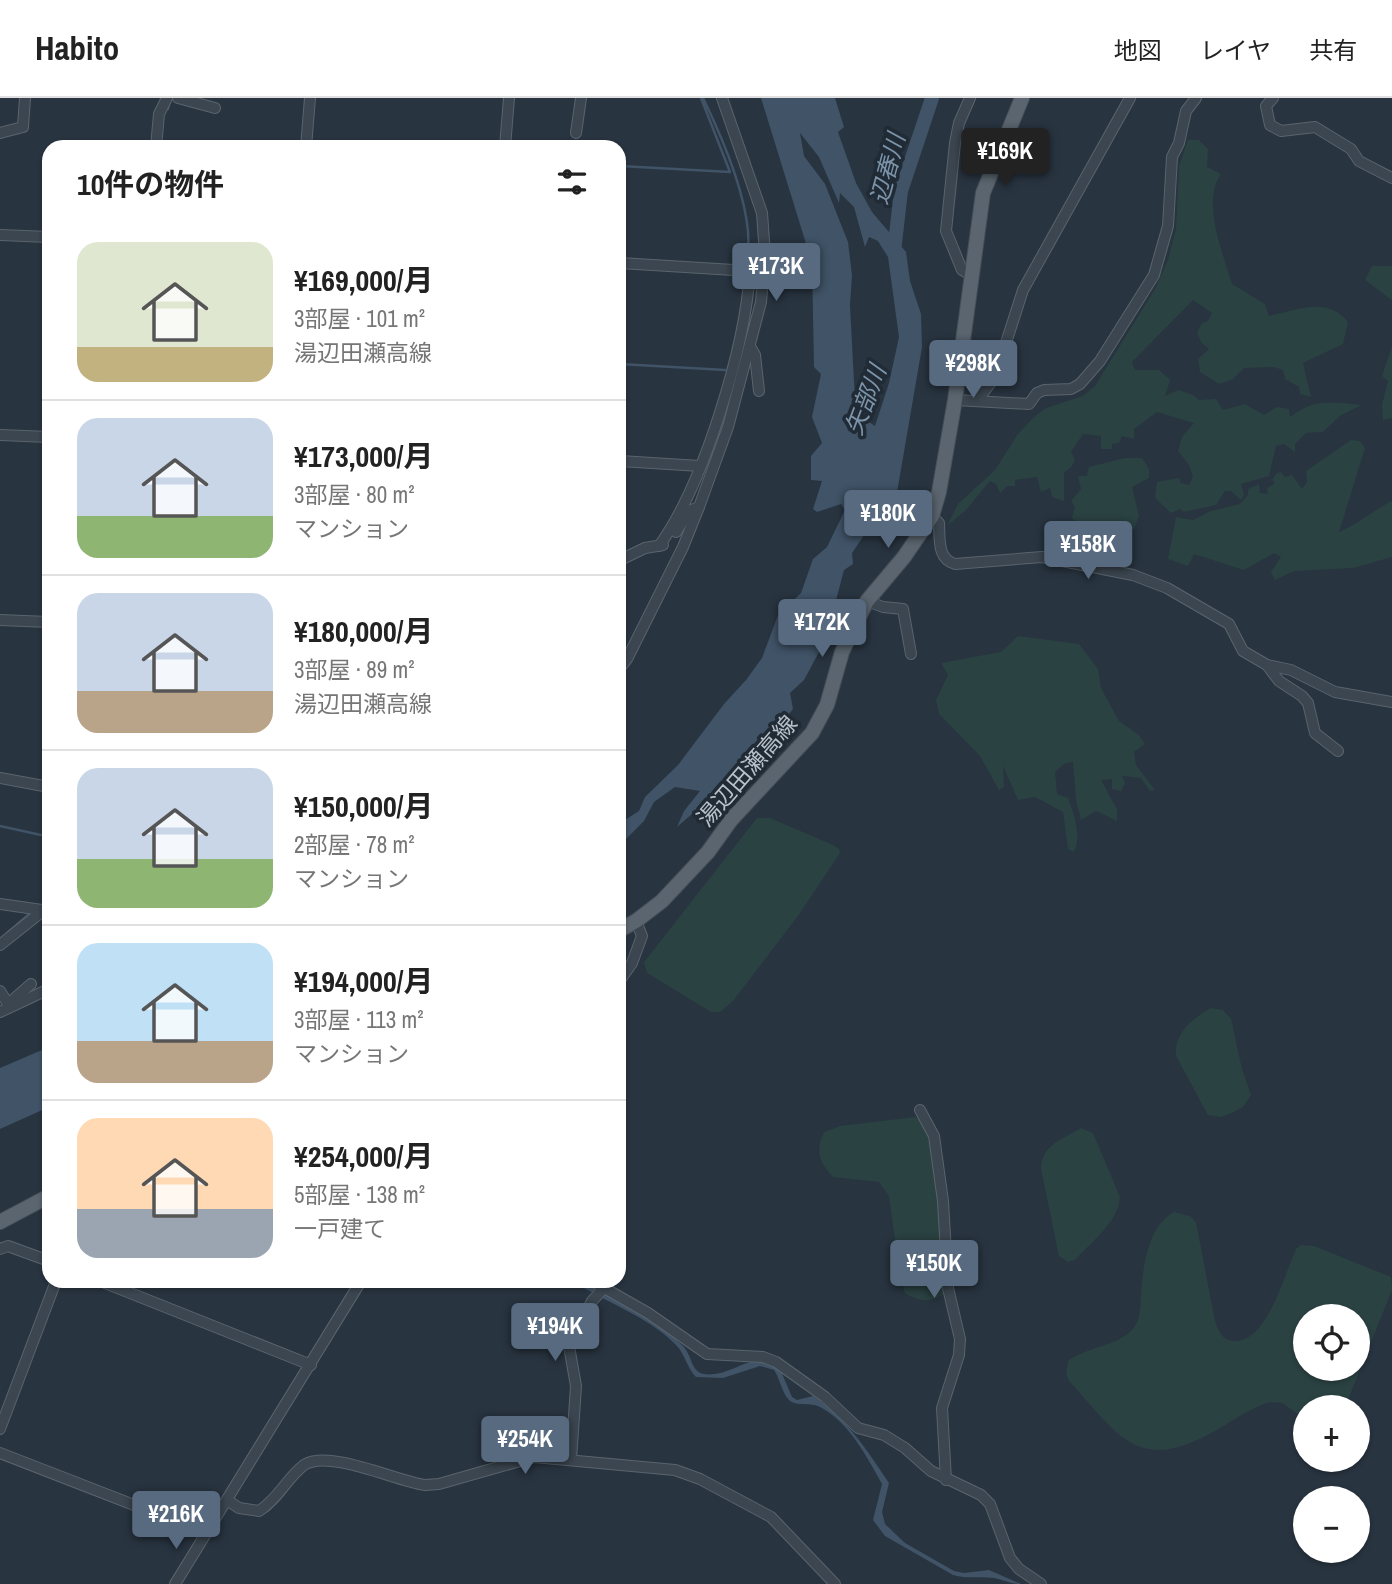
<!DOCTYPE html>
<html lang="ja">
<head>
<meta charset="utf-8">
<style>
	:root { --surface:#fff; --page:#f2f2f2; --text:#222; --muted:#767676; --line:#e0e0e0; --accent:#576a7f }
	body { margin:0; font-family:"Archivo Narrow","Noto Sans JP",sans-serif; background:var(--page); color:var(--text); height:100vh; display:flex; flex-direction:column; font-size:26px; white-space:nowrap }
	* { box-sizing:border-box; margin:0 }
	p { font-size:23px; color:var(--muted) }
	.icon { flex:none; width:38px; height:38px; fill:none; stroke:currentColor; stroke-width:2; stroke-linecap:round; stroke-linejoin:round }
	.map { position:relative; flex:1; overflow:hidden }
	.sheet { position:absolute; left:42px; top:42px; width:584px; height:1148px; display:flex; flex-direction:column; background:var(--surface); border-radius:21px; box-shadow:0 2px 5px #0004 }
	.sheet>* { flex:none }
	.fabs { position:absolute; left:1293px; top:1206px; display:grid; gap:14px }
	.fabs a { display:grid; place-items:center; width:77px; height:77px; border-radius:50%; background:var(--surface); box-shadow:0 2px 5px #0004; font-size:35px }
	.price { position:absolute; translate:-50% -60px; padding:0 16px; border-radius:7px; background:var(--accent); color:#fff; font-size:23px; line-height:46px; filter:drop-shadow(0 2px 4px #0008) }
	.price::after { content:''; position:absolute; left:50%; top:42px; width:21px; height:16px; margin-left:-10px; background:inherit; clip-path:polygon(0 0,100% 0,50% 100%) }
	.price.on { background:#222; color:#fff }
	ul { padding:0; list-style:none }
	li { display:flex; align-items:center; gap:21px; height:175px; padding:0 35px }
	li+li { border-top:2px solid var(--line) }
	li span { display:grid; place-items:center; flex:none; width:196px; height:140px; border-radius:21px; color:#555 }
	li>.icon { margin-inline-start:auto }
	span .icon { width:84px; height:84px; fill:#fffc; stroke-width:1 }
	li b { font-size:30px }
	h2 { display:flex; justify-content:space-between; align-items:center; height:84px; padding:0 35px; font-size:30px }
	header { display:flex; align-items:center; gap:42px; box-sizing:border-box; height:98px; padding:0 35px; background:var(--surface); border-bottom:2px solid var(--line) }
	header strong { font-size:33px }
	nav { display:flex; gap:38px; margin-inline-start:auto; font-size:24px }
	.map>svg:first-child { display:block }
	.green { fill:#2b4242; fill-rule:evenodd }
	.water { fill:#405367; fill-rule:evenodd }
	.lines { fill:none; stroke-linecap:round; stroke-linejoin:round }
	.stream { stroke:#405367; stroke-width:2.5 }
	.river { stroke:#405367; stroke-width:14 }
	.minor-casing { stroke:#5a646d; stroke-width:12 }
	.major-casing { stroke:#464f59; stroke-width:16 }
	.minor { stroke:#3c4650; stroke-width:10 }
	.major { stroke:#5b656f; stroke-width:14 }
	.labels { text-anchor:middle; stroke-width:7; stroke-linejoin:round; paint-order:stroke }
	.street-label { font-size:23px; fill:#b9c1ca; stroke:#212b35 }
	.water-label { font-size:24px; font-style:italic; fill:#7c94aa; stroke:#212b35 }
</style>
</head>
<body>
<header>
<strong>Habito</strong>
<nav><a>地図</a><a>レイヤ</a><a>共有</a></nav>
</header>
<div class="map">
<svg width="1392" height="1486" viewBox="0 0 1392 1486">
	<rect width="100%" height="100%" fill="#283440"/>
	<g class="green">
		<path d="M1188 42H1199L1208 51 1207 69 1221 76C1201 105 1223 154 1232 186L1265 206 1269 218C1297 212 1328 198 1348 224L1343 246 1303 265 1311 299 1300 296 1299 289 1285 281 1283 272 1274 269 1244 270 1233 281 1219 286 1200 274 1198 261 1209 251 1202 245 1197 235 1202 225 1208 223 1212 215 1193 202 1132 264 1135 272H1159L1170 282 1165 298 1179 292 1193 297 1199 302 1216 301 1223 312 1245 306 1264 317 1277 309 1289 311 1290 319C1314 300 1332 304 1362 307L1341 317 1323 334 1306 335 1295 346V354L1284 346 1276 348 1269 378 1241 386 1244 396 1241 402 1231 393H1225L1216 407 1184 414 1180 411 1171 415 1155 400 1157 384 1179 380 1181 385 1189 387 1193 379 1189 367 1178 353 1182 339 1194 325 1157 314 1134 331V341L1122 338 1119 345 1112 346V351H1101V338L1083 336 1071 354 1075 362 1072 368 1064 375V403L1052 399 1050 390 1041 394 1037 379 1015 382V388H1007L1000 395 996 386 990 383 966 412 947 428 958 406 995 372 1018 336 1034 319 1046 310 1083 298 1095 288 1155 191 1168 162 1176 131 1179 68Z"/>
		<polygon points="1372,168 1392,168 1392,202 1365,182"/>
		<polygon points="1392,248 1392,320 1383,322 1382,307 1388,283 1382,278"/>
		<path d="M1351 342 1360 343 1365 350 1339 434C1359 426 1373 412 1392 403V459L1353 470 1294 473 1275 482 1271 474 1281 459 1274 455 1244 472 1194 456 1188 468 1168 461 1176 419 1193 422 1211 413 1240 406 1248 397V391L1259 386 1260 395 1268 396 1267 390 1275 385 1272 382 1277 375 1281 374 1285 379 1292 377 1302 391 1307 384 1306 373Z"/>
		<polygon points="1125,360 1142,360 1149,371 1149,380 1132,389 1139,418 1134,431 1082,428 1072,420 1075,409 1071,403 1081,391 1078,378 1087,378 1089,369"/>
		<path d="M1018 538 1079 546 1098 571 1101 590 1119 623 1139 637 1145 646 1134 654 1136 667 1155 692 1150 693 1141 680 1122 678 1125 685 1121 693 1112 691V681L1101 682 1117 711V723L1096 713 1081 722 1076 702 1073 664 1065 665 1055 674 1057 696 1068 700C1074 716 1082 738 1074 754L1068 751 1063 714 1035 699 1018 702 1003 668 1004 689 999 692 980 658 939 616 936 602 948 577 941 565 1001 554Z"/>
		<polygon points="757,720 770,720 833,747 839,751 840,755 798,818 733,903 720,914 711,914 647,875 644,864"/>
		<path d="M1211 910 1223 912 1231 921 1242 971 1251 997 1243 1009 1232 1015 1221 1019 1208 1017 1176 958C1174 935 1192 921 1211 910Z"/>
		<path d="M915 1019 934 1028 947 1193C935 1205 918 1204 905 1195L900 1178 889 1098 879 1084 833 1079C819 1064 815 1053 824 1034L840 1028Z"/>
		<path d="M1081 1030 1093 1035 1120 1099C1118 1125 1091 1144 1075 1162L1068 1164 1059 1158 1041 1071C1041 1047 1063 1041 1081 1030Z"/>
		<path d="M1174 1114 1190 1118 1196 1124 1215 1223C1219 1234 1223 1244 1237 1243 1268 1241 1285 1175 1296 1151L1301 1147 1314 1148 1391 1179 1392 1192 1345 1309H1306L1305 1321 1282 1305 1270 1304C1250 1310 1231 1324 1213 1334 1136 1377 1118 1336 1069 1283L1066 1276 1068 1263C1087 1248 1120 1249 1135 1228 1141 1219 1140 1207 1141 1196 1143 1169 1148 1127 1174 1114ZM1306 1218H1358V1270H1306Z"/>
	</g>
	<g class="water">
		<path d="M761 0H835L844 29 838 34 856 85 872 114 906 154 910 183 921 216 922 249 894 412 877 418 852 455 853 466 844 472 834 510 827 515 825 543 804 582 790 595 793 611C779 629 763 644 748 661 732 680 732 708 700 709L677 729 684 713 700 693 675 689 654 704 644 723 620 747V725L639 713 645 699 678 667 724 606 746 582 762 560 778 517 801 495 813 461 827 449 845 412 841 406 817 414 813 411 822 383 811 382V358L822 345 812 319 821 276 814 269 812 165ZM800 35 819 59 839 105 840 95 854 109 865 149 869 139 878 143 888 159 899 239 889 285 875 328 866 322 855 303 850 207 852 177 848 144 825 86 804 58Z"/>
		<polygon points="49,949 49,1009 0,1031 0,970"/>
		<path d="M573 1183C595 1183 666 1230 683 1248 692 1257 691 1274 704 1276 725 1279 740 1264 760 1262L780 1271 792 1299 797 1302 813 1298C847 1321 867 1352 889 1385L882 1414 885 1426 905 1445 954 1473 964 1475 989 1472 1021 1486C1011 1486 1004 1482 994 1480 980 1478 967 1481 953 1477L885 1438 873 1422 882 1386C867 1359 849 1324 820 1309 811 1304 796 1309 789 1302 782 1295 780 1281 774 1272L760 1268 723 1280 696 1279C687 1270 685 1256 676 1247 648 1218 606 1205 573 1183Z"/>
	</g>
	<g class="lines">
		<g class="stream">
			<path d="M703 0C721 37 744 91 748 133 749 145 748 158 747 171"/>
			<polyline points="168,11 169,4"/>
			<polyline points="620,68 730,74 701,0"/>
			<polyline points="620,266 725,272"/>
			<polyline points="0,728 41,737"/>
			<polyline points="7,835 28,817"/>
		</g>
		<polyline class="river" points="894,154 901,93 932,0"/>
		<defs>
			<g id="minor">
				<polyline points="178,0 215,10"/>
				<polyline points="970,0 959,25 955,45 946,133 962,172 971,177"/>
				<polyline points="1273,0 1266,8 1270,27 1281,33 1315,29 1351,51 1359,63 1392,80"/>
				<polyline points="0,35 23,29 25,0"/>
				<polyline points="576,35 581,0"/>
				<polyline points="156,49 159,16 167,0"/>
				<polyline points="306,49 310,0"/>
				<polyline points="505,49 509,0"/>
				<polyline points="0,137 49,139"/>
				<path d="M620 165 750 173C745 250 704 386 659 448"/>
				<polyline points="751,250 755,257 759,293"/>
				<polyline points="955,302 1029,306 1037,295 1044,292 1071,291 1080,286 1100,263 1154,177 1168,128 1172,59 1179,45 1186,13 1196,0"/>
				<polyline points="977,303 995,279 1023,192 1130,0"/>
				<polyline points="0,337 49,339"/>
				<polyline points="620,363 700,368"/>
				<path d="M932 418 939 425C940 441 937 461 955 466L1042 459 1133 477 1167 490 1229 526 1243 553 1267 567 1291 572 1335 594 1392 604"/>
				<polyline points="676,434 689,413 699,409"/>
				<polyline points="620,462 645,450 663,447"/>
				<polyline points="867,503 883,509 903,511 911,556"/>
				<polyline points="0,522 49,524"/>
				<polyline points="1267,567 1279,583 1302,598 1308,605 1315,635 1338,653"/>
				<polyline points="620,570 627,561 683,449 699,409 728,329 761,204 765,157 762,115 722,0"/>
				<polyline points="0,680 49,689"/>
				<polyline points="0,806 42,812"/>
				<polyline points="0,847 49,808"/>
				<polyline points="620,882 632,865 642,838 636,823"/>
				<polyline points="0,893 10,909"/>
				<polyline points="8,906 31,886"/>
				<polyline points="0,914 49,891"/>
				<polyline points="920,1012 934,1038 943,1103 948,1190 960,1241 959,1257 942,1310 946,1382"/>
				<polyline points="0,1151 8,1148 49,1163"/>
				<polyline points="100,1183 311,1267"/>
				<polyline points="592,1183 648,1215 707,1256 763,1259 776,1264 825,1299 858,1330 884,1337 905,1350 931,1373 981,1397 990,1406 1010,1460 1019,1471 1041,1486"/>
				<polyline points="0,1331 56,1183"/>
				<polyline points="0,1355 206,1435"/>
				<polyline points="571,1362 576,1288 569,1248 592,1203 604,1190"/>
				<path d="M227 1402 239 1410 259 1413C278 1401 287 1380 304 1367 329 1351 396 1383 425 1387L439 1386 534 1359 675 1372 700 1381 771 1419 835 1486"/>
				<polyline points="175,1486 361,1183"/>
			</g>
			<g id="major">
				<polyline points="620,832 636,823 662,803 708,754 731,722 812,635 827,607 842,554 867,503 904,459 932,418 939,394 955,302 983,95 1022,0"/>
				<polyline points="0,1124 49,1098"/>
			</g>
		</defs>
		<use href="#minor" class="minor-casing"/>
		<use href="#major" class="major-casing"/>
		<use href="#minor" class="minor"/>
		<use href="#major" class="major"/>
	</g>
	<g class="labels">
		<g class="street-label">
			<text transform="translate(747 673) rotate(-49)" y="8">湯辺田瀬高線</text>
		</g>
		<g class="water-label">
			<text transform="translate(888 71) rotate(-75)" y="8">辺春川</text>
			<text transform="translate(866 302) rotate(-69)" y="8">矢部川</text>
		</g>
	</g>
</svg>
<div class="fabs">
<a><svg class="icon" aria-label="locate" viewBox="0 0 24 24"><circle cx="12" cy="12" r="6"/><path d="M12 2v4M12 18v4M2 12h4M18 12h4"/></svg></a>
<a>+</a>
<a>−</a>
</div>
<b class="price on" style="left:1005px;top:90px">¥169K</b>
<b class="price" style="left:776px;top:205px">¥173K</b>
<b class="price" style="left:973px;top:302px">¥298K</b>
<b class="price" style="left:888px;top:452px">¥180K</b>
<b class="price" style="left:1088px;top:483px">¥158K</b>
<b class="price" style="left:822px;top:561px">¥172K</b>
<b class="price" style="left:934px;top:1202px">¥150K</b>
<b class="price" style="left:555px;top:1265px">¥194K</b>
<b class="price" style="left:525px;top:1378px">¥254K</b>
<b class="price" style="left:176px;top:1453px">¥216K</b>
<section class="sheet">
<h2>10件の物件<svg class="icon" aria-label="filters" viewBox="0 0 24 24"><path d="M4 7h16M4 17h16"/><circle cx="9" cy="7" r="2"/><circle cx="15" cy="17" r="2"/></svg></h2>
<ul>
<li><span style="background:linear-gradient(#dfe7d0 75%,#c2b280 0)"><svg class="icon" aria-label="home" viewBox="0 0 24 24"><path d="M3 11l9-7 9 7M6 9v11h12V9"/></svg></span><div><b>¥169,000/月</b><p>3部屋 · 101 m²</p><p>湯辺田瀬高線</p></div></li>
<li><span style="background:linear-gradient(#c9d6e8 70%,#8fb573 0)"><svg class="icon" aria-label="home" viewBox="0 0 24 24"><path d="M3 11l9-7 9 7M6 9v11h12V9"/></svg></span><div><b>¥173,000/月</b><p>3部屋 · 80 m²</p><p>マンション</p></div></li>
<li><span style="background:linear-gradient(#c9d6e8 70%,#b9a48a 0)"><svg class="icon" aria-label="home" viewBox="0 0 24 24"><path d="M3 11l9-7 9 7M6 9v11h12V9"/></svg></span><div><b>¥180,000/月</b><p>3部屋 · 89 m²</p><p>湯辺田瀬高線</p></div></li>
<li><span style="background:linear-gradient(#c9d6e8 65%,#8fb573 0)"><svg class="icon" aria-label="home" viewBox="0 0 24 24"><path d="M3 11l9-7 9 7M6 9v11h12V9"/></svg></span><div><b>¥150,000/月</b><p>2部屋 · 78 m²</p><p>マンション</p></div></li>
<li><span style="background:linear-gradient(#bfe0f5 70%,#b9a48a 0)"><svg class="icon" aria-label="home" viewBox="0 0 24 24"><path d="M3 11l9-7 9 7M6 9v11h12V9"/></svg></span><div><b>¥194,000/月</b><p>3部屋 · 113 m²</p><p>マンション</p></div></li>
<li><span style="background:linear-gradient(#ffd9b3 65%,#9aa5b1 0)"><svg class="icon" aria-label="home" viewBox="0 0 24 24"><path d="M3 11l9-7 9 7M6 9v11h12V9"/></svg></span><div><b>¥254,000/月</b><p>5部屋 · 138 m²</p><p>一戸建て</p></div></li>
</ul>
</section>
</div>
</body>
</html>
